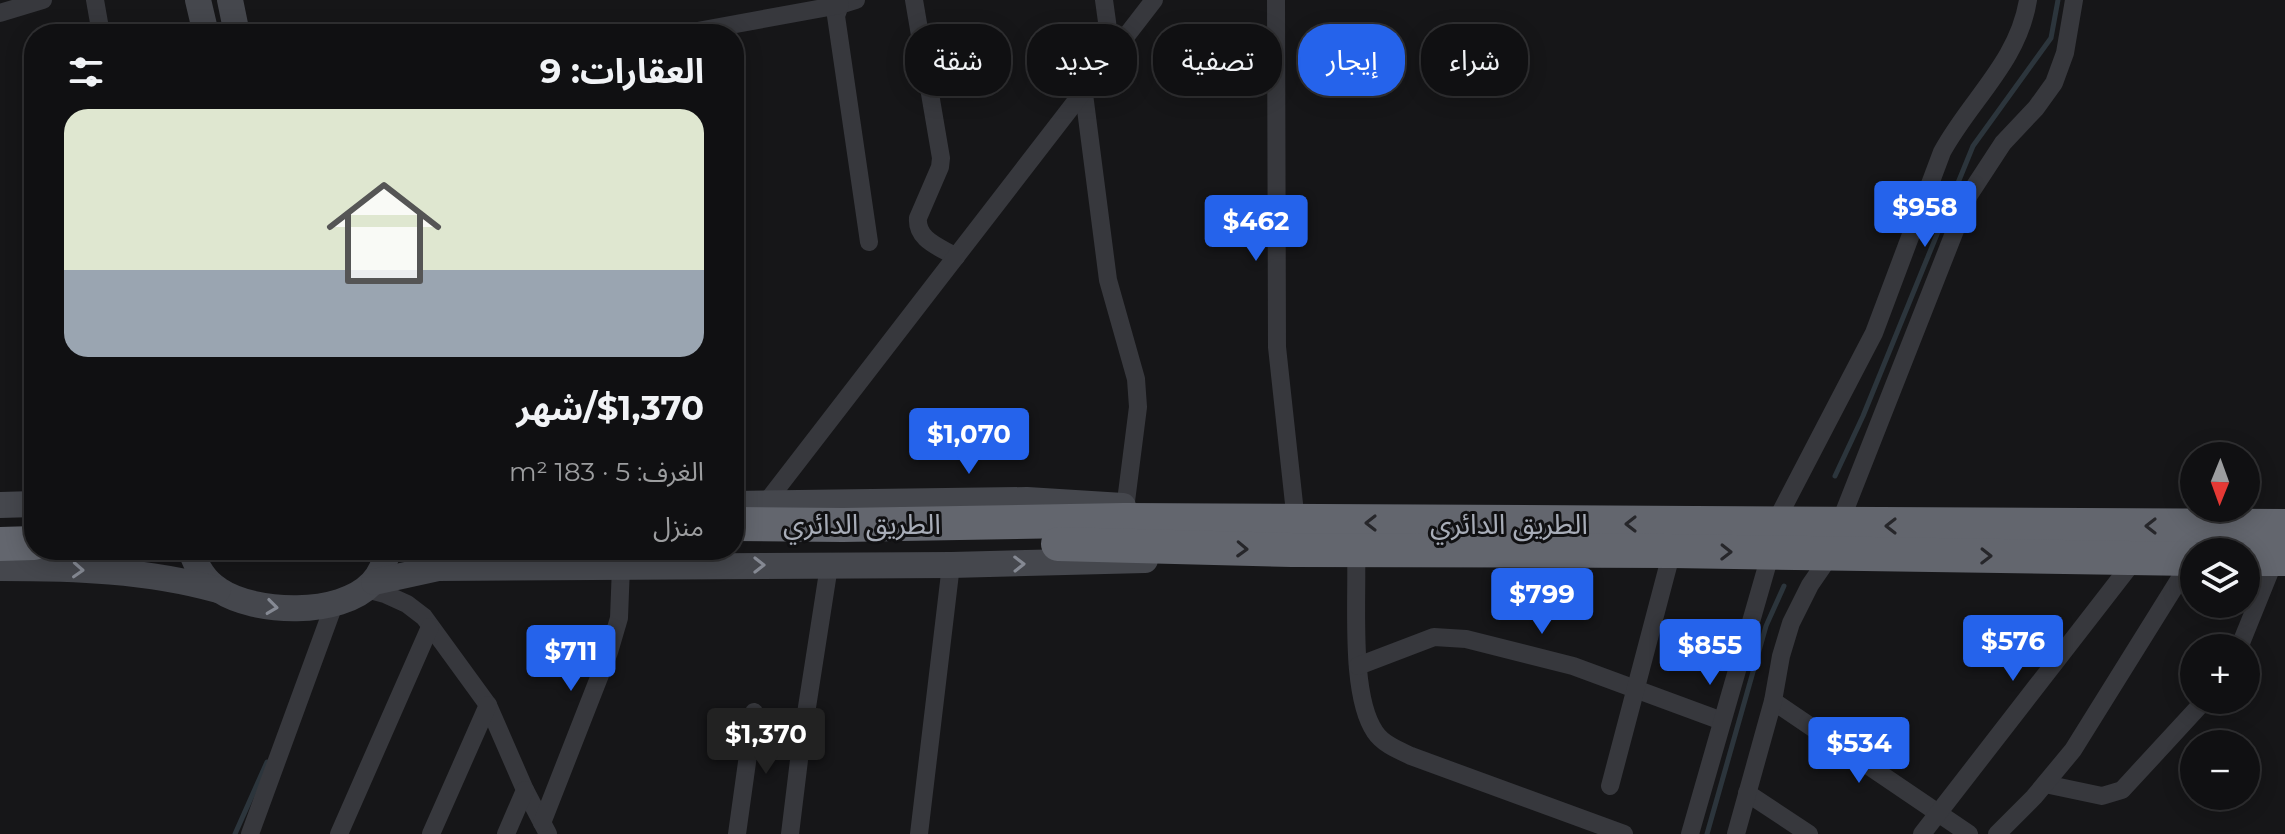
<!DOCTYPE html>
<html lang="ar">
<head>
<meta charset="utf-8">
<style>
	:root { --surface:#101012; --page:#19191b; --text:#f1f3f6; --muted:#9c9d9f; --line:#303032; --accent:#2563eb }
	body { margin:0; font-family:Montserrat,"Noto Sans Arabic",sans-serif; background:var(--page); color:var(--text); direction:rtl; height:100vh; display:flex; flex-direction:column; font-size:30px; white-space:nowrap }
	* { box-sizing:border-box; margin:0 }
	p { font-size:26px; color:var(--muted) }
	.icon { flex:none; width:44px; height:44px; fill:none; stroke:currentColor; stroke-width:2; stroke-linecap:round; stroke-linejoin:round }
	.map { position:relative; flex:1; overflow:hidden; direction:ltr }
	.details { position:absolute; left:24px; top:24px; width:720px; height:536px; display:flex; flex-direction:column; background:var(--surface); border-radius:32px; box-shadow:0 4px 20px #0003,0 0 0 2px var(--line); direction:rtl }
	.details>* { flex:none }
	.banner { position:absolute; left:768px; top:24px; width:760px; height:72px; direction:rtl; display:flex; gap:16px }
	.needle { width:52px; rotate:181deg }
	.controls { position:absolute; left:2180px; top:442px; display:grid; gap:16px }
	.controls a { display:grid; place-items:center; width:80px; height:80px; border-radius:50%; background:var(--surface); box-shadow:0 4px 20px #0003,0 0 0 2px var(--line); font-size:40px }
	.price { position:absolute; translate:-50% -68px; padding:0 18px; border-radius:8px; background:var(--accent); color:#fff; font-size:26px; line-height:52px; filter:drop-shadow(0 2px 4px #0008) }
	.price::after { content:''; position:absolute; left:50%; top:48px; width:24px; height:18px; margin-left:-12px; background:inherit; clip-path:polygon(0 0,100% 0,50% 100%) }
	.price.selected { background:#222; color:#fff }
	ul { padding:0; list-style:none }
	li { display:grid; align-content:center; gap:16px; height:424px; padding:0 40px }
	li span { display:grid; place-items:center; height:248px; border-radius:24px; color:#555 }
	li>.icon { margin-inline-start:auto }
	span .icon { width:144px; height:144px; fill:#fffc; stroke-width:1 }
	li b { font-size:34px }
	h2 { display:flex; justify-content:space-between; align-items:center; height:96px; padding:0 40px; font-size:34px }
	.pill { padding:0 28px; border-radius:32px; background:var(--surface); box-shadow:0 4px 20px #0003,0 0 0 2px var(--line); font-size:28px; line-height:72px }
	.pill.selected { background:var(--accent); color:#fff }
	.map>svg:first-child { display:block }
	.lines { fill:none; stroke-linecap:round; stroke-linejoin:round }
	.stream { stroke:#2c353c; stroke-width:5 }
	.street { stroke:#37383d; stroke-width:18 }
	.secondary { stroke:#45474d; stroke-width:26 }
	.highway { stroke:#63666e; stroke-width:34 }
	.oneway { stroke:#26262a }
	.oneway2 { stroke:#858993 }
	.labels { text-anchor:middle; stroke-width:6; stroke-linejoin:round; paint-order:stroke }
	.street-label { font-size:28px; fill:#a8adb8; stroke:#111113 }
</style>
</head>
<body>
<div class="map">
<svg width="2285" height="834" viewBox="0 0 2285 834">
	<rect width="100%" height="100%" fill="#161618"/>
	<g class="lines">
		<g class="stream">
			<polyline points="1835,476 1863,416 1973,146 2051,38 2058,0"/>
			<polyline points="235,834 267,762"/>
			<polyline points="1707,834 1766,626 1784,586"/>
		</g>
		<g class="street">
			<polyline points="95,0 101,34"/>
			<polyline points="856,0 840,5 836,16 869,242"/>
			<path d="M914 0 941 158 940 167 918 218C916 240 940 247 956 257"/>
			<polyline points="1104,0 1112,58"/>
			<polyline points="1276,0 1277,347 1296,522"/>
			<polyline points="0,13 43,0"/>
			<polyline points="681,34 840,5"/>
			<polyline points="1084,94 1108,280 1136,379 1138,407 1124,517"/>
			<polyline points="765,504 1154,0"/>
			<path d="M1774 525 1874 333 1942 152C1970 100 2018 62 2028 0"/>
			<polyline points="1839,525 1969,195 2003,143 2036,108 2054,83 2065,53 2074,0"/>
			<path d="M1356 551C1358 598 1349 694 1375 732 1383 744 1398 750 1411 756L1624 834"/>
			<polyline points="366,589 385,594 407,604 424,617 488,705 525,790 548,834"/>
			<polyline points="2239,648 2275,559"/>
			<polyline points="1358,666 1434,637 1466,639 1573,666 1722,721"/>
			<polyline points="1773,701 1969,834"/>
			<polyline points="2045,784 2102,796 2122,790 2205,700"/>
			<polyline points="1610,786 1672,551"/>
			<polyline points="1747,793 1809,834"/>
			<polyline points="542,823 609,652 619,618 621,566"/>
			<polyline points="250,834 335,602"/>
			<polyline points="339,834 430,627"/>
			<polyline points="431,834 488,705"/>
			<polyline points="506,834 525,790"/>
			<polyline points="737,834 754,712"/>
			<polyline points="790,834 800,752 829,566"/>
			<polyline points="919,834 951,565"/>
			<polyline points="1690,834 1771,552"/>
			<polyline points="1736,834 1773,701 1781,656 1791,623 1810,585 1832,553"/>
			<polyline points="1922,834 2136,558"/>
			<polyline points="1997,834 2034,797 2073,750 2192,559"/>
		</g>
		<g class="secondary">
			<polyline points="198,0 206,34"/>
			<polyline points="230,0 237,34"/>
			<polyline points="734,504 1027,500 1123,506"/>
			<polyline points="0,505 34,504"/>
			<path d="M191 550C196 566 204 581 219 590 255 614 340 617 372 583 381 574 385 562 388 550"/>
			<path d="M0 568C73 568 147 570 218 590"/>
			<polyline points="374,582 438,568 951,565 1145,560"/>
		</g>
		<g class="highway">
			<polyline points="734,524 843,525 1124,520 2285,526"/>
			<polyline points="0,544 34,543"/>
			<polyline points="1058,544 1292,550 1672,551 2194,559"/>
			<polyline points="2246,559 2285,559"/>
		</g>
	</g>
	<defs><path id="oneway-chevron" d="M-2-3.5L2.5 0L-2 3.5" fill="none" stroke-width="1.6" stroke-linecap="round" stroke-linejoin="round" transform="scale(2)"/></defs>
	<g class="oneway">
		<use href="#oneway-chevron" transform="translate(1371 523) rotate(-180)"/>
		<use href="#oneway-chevron" transform="translate(1631 524) rotate(-180)"/>
		<use href="#oneway-chevron" transform="translate(1891 526) rotate(-180)"/>
		<use href="#oneway-chevron" transform="translate(2151 526) rotate(-180)"/>
		<use href="#oneway-chevron" transform="translate(1242 549) rotate(2)"/>
		<use href="#oneway-chevron" transform="translate(1726 552) rotate(1)"/>
		<use href="#oneway-chevron" transform="translate(1986 556) rotate(1)"/>
	</g>
	<g class="oneway2">
		<use href="#oneway-chevron" transform="translate(1019 564) rotate(-1)"/>
		<use href="#oneway-chevron" transform="translate(759 565)"/>
		<use href="#oneway-chevron" transform="translate(78 570) rotate(3)"/>
		<use href="#oneway-chevron" transform="translate(272 607) rotate(7)"/>
	</g>
	<g class="labels">
		<g class="street-label">
			<text x="862" y="534">الطريق الدائري</text>
			<text x="1509" y="534">الطريق الدائري</text>
		</g>
	</g>
</svg>
<div class="controls">
<a><svg class="needle" viewBox="-14 -14 28 28"><path d="M0-13l5 13h-10z" fill="#e53935"/><path d="M0 13l5-13h-10z" fill="#9c9d9f"/></svg></a>
<a><svg class="icon" aria-label="layers" viewBox="0 0 24 24"><path d="M12 4l9 5-9 5-9-5zM3 14l9 5 9-5"/></svg></a>
<a>+</a>
<a>−</a>
</div>
<b class="price" style="left:1925px;top:249px">$958</b>
<b class="price" style="left:1256px;top:263px">$462</b>
<b class="price" style="left:969px;top:476px">$1,070</b>
<b class="price" style="left:1542px;top:636px">$799</b>
<b class="price" style="left:2013px;top:683px">$576</b>
<b class="price" style="left:1710px;top:687px">$855</b>
<b class="price" style="left:571px;top:693px">$711</b>
<b class="price selected" style="left:766px;top:776px">$1,370</b>
<b class="price" style="left:1859px;top:785px">$534</b>
<div class="banner">
<a class="pill">شراء</a>
<a class="pill selected">إيجار</a>
<a class="pill">تصفية</a>
<a class="pill">جديد</a>
<a class="pill">شقة</a>
</div>
<section class="details">
<h2>العقارات: 9<svg class="icon" aria-label="filters" viewBox="0 0 24 24"><path d="M4 7h16M4 17h16"/><circle cx="9" cy="7" r="2"/><circle cx="15" cy="17" r="2"/></svg></h2>
<ul>
<li><span style="background:linear-gradient(#dfe7d0 65%,#9aa5b1 0)"><svg class="icon" aria-label="home" viewBox="0 0 24 24"><path d="M3 11l9-7 9 7M6 9v11h12V9"/></svg></span><div><b>$1,370/شهر</b><p>الغرف: 5 · 183 m²</p><p>منزل</p></div></li>
</ul>
</section>
</div>
</body>
</html>
